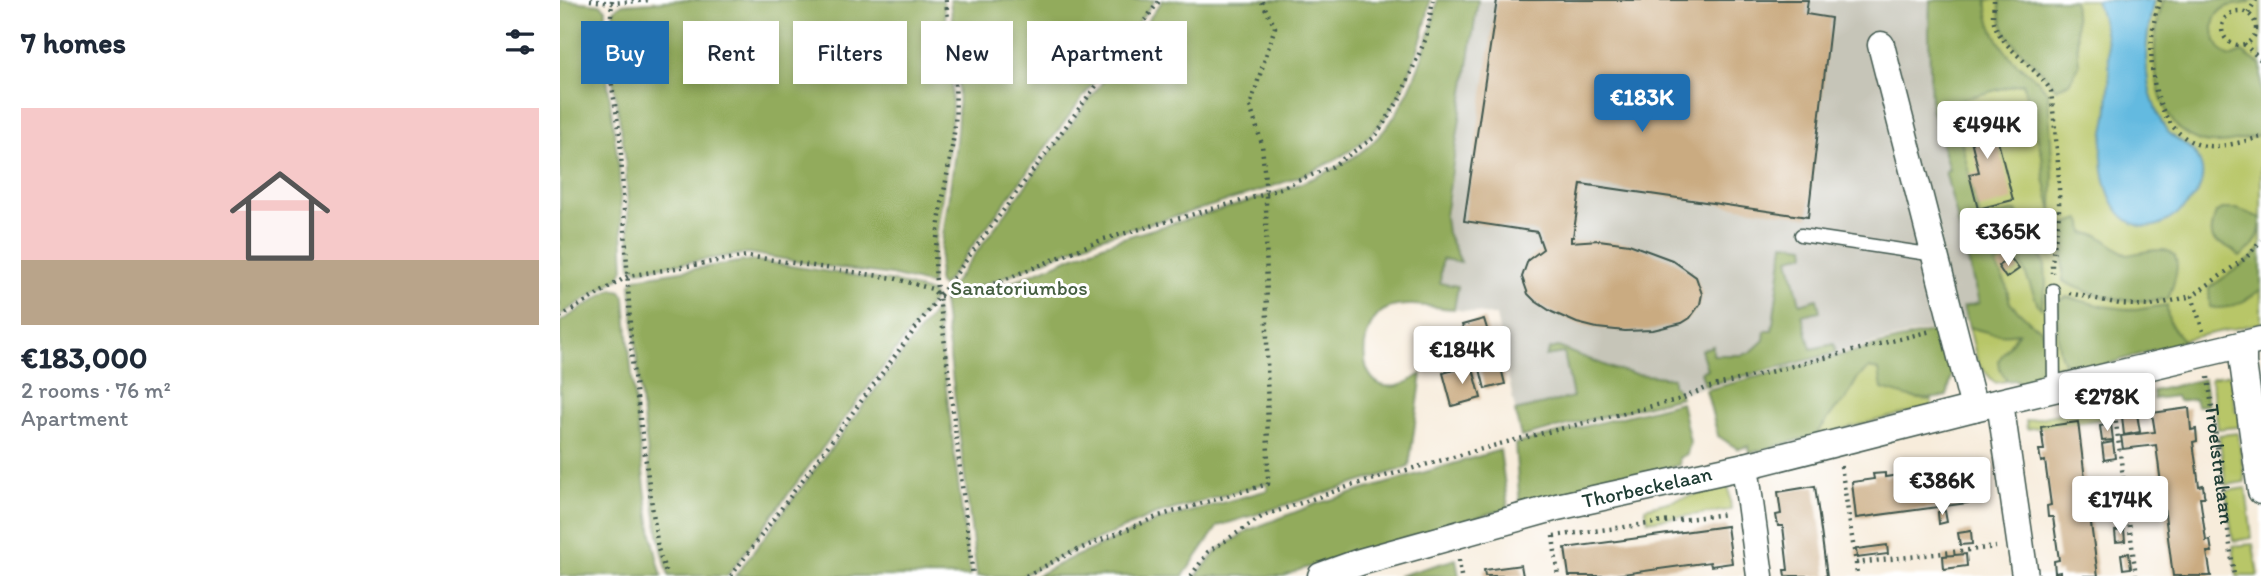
<!DOCTYPE html>
<html lang="en">
<head>
<meta charset="utf-8">
<style>
	:root { --surface:#fff; --page:#f6f6f7; --text:#1f2937; --muted:#747a83; --line:#e0e1e3; --accent:#1f6fb2 }
	body { margin:0; font-family:Itim,sans-serif; background:var(--page); color:var(--text); height:100vh; display:flex; flex-direction:column; font-size:26px; white-space:nowrap }
	* { box-sizing:border-box; margin:0 }
	p { font-size:23px; color:var(--muted) }
	.icon { flex:none; width:38px; height:38px; fill:none; stroke:currentColor; stroke-width:2; stroke-linecap:round; stroke-linejoin:round }
	.map { position:relative; flex:1; overflow:hidden }
	.sheet { display:flex; flex-direction:column; background:var(--surface); width:560px }
	.sheet>* { flex:none }
	.top-card { position:absolute; left:21px; top:21px; width:665px; height:63px; display:flex; gap:14px }
	.price { position:absolute; translate:-50% -60px; padding:0 16px; border-radius:7px; background:#fff; color:#222; font-size:23px; line-height:46px; filter:drop-shadow(0 2px 4px #0008) }
	.price::after { content:''; position:absolute; left:50%; top:42px; width:21px; height:16px; margin-left:-10px; background:inherit; clip-path:polygon(0 0,100% 0,50% 100%) }
	.price.current { background:var(--accent); color:#fff }
	ul { padding:0; list-style:none }
	li { display:grid; align-content:center; gap:14px; height:371px; padding:0 21px }
	li+li { border-top:2px solid var(--line) }
	li span { display:grid; place-items:center; height:217px; border-radius:0px; color:#555 }
	li>.icon { margin-inline-start:auto }
	span .icon { width:126px; height:126px; fill:#fffc; stroke-width:1 }
	li b { font-size:30px }
	h2 { display:flex; justify-content:space-between; align-items:center; height:84px; padding:0 21px; font-size:30px }
	.pill { padding:0 24px; border-radius:0px; background:var(--surface); box-shadow:0 4px 10px #0003; font-size:24px; line-height:63px }
	.pill.current { background:var(--accent); color:#fff }
	main { display:flex; flex:1; min-height:0 }
	.map>svg:first-child { display:block }
	.industrial { fill:#c6c5b8 }
	.green { fill:#b8c668; stroke:#6c824e; stroke-width:2 }
	.forest { fill:#92ab5c; stroke:#587448; stroke-width:2 }
	.water { fill:#63bae0; stroke:#417c8a; stroke-width:2 }
	.building { fill:#caab81 }
	.lines { fill:none; stroke-linecap:round; stroke-linejoin:round }
	.service-casing { stroke:#3f574d; stroke-width:15 }
	.minor-casing { stroke:#3f574d; stroke-width:29 }
	.path { stroke:#3f574d; stroke-width:4.5; stroke-dasharray:2 5; stroke-linecap:butt }
	.service { stroke:#fff; stroke-width:12 }
	.minor { stroke:#fff; stroke-width:26 }
	.labels { text-anchor:middle; stroke-width:6; stroke-linejoin:round; paint-order:stroke }
	.park-label { font-size:21px; fill:#455f41; stroke:#fff }
	.street-label { font-size:21px; fill:#1f3d34; stroke:#fff }
</style>
</head>
<body>
<main>
<section class="sheet">
<h2>7 homes<svg class="icon" aria-label="filters" viewBox="0 0 24 24"><path d="M4 7h16M4 17h16"/><circle cx="9" cy="7" r="2"/><circle cx="15" cy="17" r="2"/></svg></h2>
<ul>
<li><span style="background:linear-gradient(#f6c9c9 70%,#b9a48a 0)"><svg class="icon" aria-label="home" viewBox="0 0 24 24"><path d="M3 11l9-7 9 7M6 9v11h12V9"/></svg></span><div><b>€183,000</b><p>2 rooms · 76 m²</p><p>Apartment</p></div></li>
</ul>
</section>
<div class="map">
<svg width="1701" height="576" viewBox="0 0 1701 576">
	<rect width="100%" height="100%" fill="#fff"/>
	<filter id="ink" filterUnits="userSpaceOnUse"><feTurbulence type="fractalNoise" baseFrequency=".0143" numOctaves="2"/><feDisplacementMap in="SourceGraphic" scale="14" xChannelSelector="R" yChannelSelector="G"/><feConvolveMatrix kernelMatrix="1 2 1 2 8 2 1 2 1" color-interpolation-filters="sRGB"/></filter>
	<filter id="wash" filterUnits="userSpaceOnUse"><feTurbulence type="fractalNoise" baseFrequency=".00686" numOctaves="4" result="noise"/><feDisplacementMap in="SourceGraphic" scale="28" xChannelSelector="R" yChannelSelector="G"/><feGaussianBlur stdDeviation="1.57" result="paint"/><feColorMatrix in="noise" values="0 0 0 0 0 0 0 0 0 0 0 0 0 0 0 0 0 1.4 0 .05"/><feComposite in="paint" operator="in"/></filter>
	<g filter="url(#wash)">
		<rect width="100%" height="100%" fill="#f7ecdb"/>
		<polygon class="industrial" points="918,0 1381,0 1372,106 1427,315 960,434 936,316 874,306"/>
		<g class="green">
			<polygon points="1381,0 1701,0 1701,323 1447,377 1439,368 1447,381 1435,383 1418,364 1409,327 1432,333 1372,105"/>
			<polygon points="1309,368 1319,370 1323,380 1356,399 1371,400 1373,406 1255,436 1276,407 1285,401 1297,379"/>
			<polygon points="1670,374 1676,412 1680,413 1681,424 1677,427 1658,429 1651,378"/>
			<polygon points="1550,402 1552,418 1467,429 1466,421"/>
			<polygon points="1678,433 1685,482 1666,485 1659,435"/>
			<polygon points="1168,479 1171,510 1088,521 1085,508 1142,493 1146,485"/>
			<polygon points="1686,488 1692,538 1673,541 1666,491"/>
			<polygon points="1693,544 1698,576 1677,576 1673,546"/>
		</g>
		<g class="forest">
			<polygon points="0,0 40,4 46,9 44,53 59,170 64,268 59,278 0,315"/>
			<path d="M120 0H383C388 41 395 83 391 124 387 178 375 231 371 285L331 275 263 266 188 253 78 270 71 267 65 154 52 74 53 14 55 9 63 4Z"/>
			<path d="M390 0H595L383 286 379 284 378 280C382 224 396 169 398 113 400 75 394 38 390 0Z"/>
			<path d="M603 0H870C864 42 842 105 810 135 786 157 757 170 727 181 667 204 604 218 543 237 491 254 442 284 388 294L387 292Z"/>
			<path d="M877 0H918L885 217 887 233 901 262 882 259 880 283 898 286 894 309C875 308 848 301 829 308 797 319 793 394 837 386 845 385 854 378 862 374L849 467 658 526 623 576H476L509 559 600 520 708 490 706 483 594 515 501 556 461 576H417L383 301C443 292 499 259 557 240 616 221 676 208 734 186 764 174 793 162 816 139 840 116 854 82 864 51 869 34 875 18 877 0Z"/>
			<path d="M1370 0H1427C1425 20 1439 45 1453 60 1464 72 1481 79 1488 94L1493 175 1492 211 1484 178 1482 155 1463 83 1392 102 1420 219 1456 211 1463 228 1485 264 1486 286 1481 308 1478 305 1464 270 1455 254 1435 264 1446 284 1450 303 1472 324 1481 329C1485 343 1494 367 1480 378 1475 383 1465 385 1459 387L1457 380 1447 381 1439 368 1438 361 1458 333C1441 337 1425 332 1409 327L1403 307 1419 303 1385 171 1389 170 1371 107 1369 32Z"/>
			<path d="M1440 0H1514L1519 66 1509 83 1496 89C1477 57 1436 46 1440 0Z"/>
			<path d="M1604 0H1691L1689 3C1682 4 1673 4 1666 7 1645 17 1652 48 1670 57L1682 52 1701 65V135C1681 139 1658 148 1637 140 1589 123 1588 38 1604 0Z"/>
			<path d="M1662 209H1677L1701 218C1701 237 1695 246 1680 257 1661 234 1643 254 1656 212Z"/>
			<path d="M1520 219 1523 223 1524 233 1538 235 1567 255C1578 253 1589 250 1600 250 1628 249 1614 284 1608 299 1572 304 1536 299 1503 281V225Z"/>
			<polygon points="1224,243 1245,246 1246,254 1229,258 1240,304 1257,299 1260,311 1242,315 1251,349 1274,344 1276,353 1145,386 1141,372 1147,369 1141,350 1153,346 1153,355 1183,355 1191,352 1204,340 1205,331 1212,331"/>
			<path d="M1701 248V289C1687 301 1669 311 1650 307L1649 288 1692 258Z"/>
			<path d="M191 260 336 282 372 293 374 299 167 576H109C97 536 93 496 88 455 80 398 75 341 71 284L76 278Z"/>
			<path d="M52 289 61 291 65 297C69 353 75 408 82 464 87 502 91 539 102 576H0V322Z"/>
			<path d="M1507 297 1542 306 1575 310 1607 305C1607 322 1613 329 1624 341L1515 374C1491 358 1499 325 1499 300Z"/>
			<polygon points="376,309 410,576 175,576"/>
			<path d="M1373 331H1383L1393 371 1387 396C1362 403 1346 396 1322 389L1319 370 1309 368 1297 379 1285 401 1276 408 1255 436 1190 453 1189 446 1178 449 1158 436 1146 390Z"/>
			<polygon points="998,347 1054,369 1076,374 1113,378 1113,385 1116,387 1121,397 961,437 955,411 1013,397 1004,353 986,356 990,349"/>
			<polygon points="1644,379 1648,405 1637,406 1635,399 1618,401 1616,396 1594,399 1593,391"/>
			<polygon points="1121,402 1130,442 1127,454 1119,458 1120,465 960,506 955,444"/>
			<polygon points="940,450 948,508 739,570 724,576 636,576 657,551 689,530 756,504"/>
			<polygon points="896,559 899,576 838,576"/>
		</g>
		<path class="water" d="M1536 0H1594C1587 32 1582 63 1591 95 1595 108 1600 123 1609 133 1614 138 1621 141 1626 145 1648 162 1647 186 1628 204 1615 217 1597 232 1577 225 1547 214 1540 169 1542 142 1544 130 1548 117 1548 105 1549 91 1550 76 1549 62 1548 41 1543 20 1536 0Z"/>
		<g id="blocks">
			<g class="building">
				<polygon points="937,0 1248,0 1246,14 1271,18 1248,217 1021,184 1013,237 1011,237 1011,242 1039,240 1069,244 1112,260 1136,277 1142,294 1140,304 1130,318 1122,323 1093,330 1065,331 1037,328 1017,323 992,312 975,301 968,294 962,277 968,260 983,249 977,232 904,221"/>
				<polygon points="1429,106 1453,200 1418,209 1409,174 1419,172 1404,112"/>
				<polygon points="1450,257 1459,269 1446,278 1438,266"/>
				<polygon points="924,319 933,348 900,357 893,331 903,328 902,325"/>
				<polygon points="939,360 945,384 925,389 919,365"/>
				<polygon points="912,365 921,398 892,406 883,373"/>
				<polygon points="1629,408 1631,430 1636,429 1637,441 1633,442 1639,486 1643,485 1644,494 1645,497 1640,497 1646,541 1650,540 1652,552 1647,552 1651,576 1613,576 1596,445 1563,449 1561,436 1595,432 1592,413"/>
				<polygon points="1577,414 1580,432 1564,435 1562,416"/>
				<polygon points="1518,422 1525,479 1538,576 1500,576 1500,572 1495,573 1494,561 1499,560 1493,517 1488,517 1487,506 1491,505 1485,461 1481,462 1479,450 1484,450 1481,427"/>
				<polygon points="1551,424 1553,440 1542,441 1540,426"/>
				<polygon points="1553,442 1555,458 1544,460 1542,444"/>
				<polygon points="1380,465 1381,470 1404,466 1408,503 1296,518 1292,482 1314,479 1313,474 1325,473 1325,477 1369,471 1369,467"/>
				<polygon points="1255,486 1267,576 1225,576 1224,570 1228,570 1223,526 1218,526 1216,515 1221,514 1218,492"/>
				<polygon points="1561,499 1562,508 1542,510 1541,501"/>
				<polygon points="1385,511 1387,522 1379,524 1378,512"/>
				<polygon points="1167,526 1172,563 1151,566 1150,562 1048,576 1009,576 1005,548"/>
				<polygon points="1564,530 1565,541 1556,542 1555,531"/>
				<polygon points="1411,531 1412,544 1400,545 1398,533"/>
				<polygon points="1327,545 1328,554 1297,558 1296,549"/>
				<polygon points="1569,553 1571,568 1563,569 1561,554"/>
				<polygon points="1406,554 1407,566 1384,569 1383,556"/>
				<polygon points="961,565 963,576 925,576 924,570"/>
			</g>
		</g>
	</g>
	<g filter="url(#ink)">
		<use href="#blocks" fill-opacity="0" stroke="#3f574d" stroke-width="2"/>
		<g class="lines">
			<defs>
				<g id="service">
					<polyline points="1241,235 1375,255"/>
					<polyline points="1493,290 1494,390"/>
				</g>
				<g id="minor">
					<polyline points="1321,45 1414,408"/>
					<polyline points="1683,344 1683,363 1701,491"/>
					<polyline points="1437,403 1441,409 1465,576"/>
					<polyline points="1185,466 1200,576"/>
					<path id="s2" d="M761 576 800 562 997 507 1185 466 1414 408 1701 340"/>
				</g>
			</defs>
			<use href="#service" class="service-casing"/>
			<use href="#minor" class="minor-casing"/>
			<g class="path">
				<polyline points="30,0 52,3 90,0"/>
				<polyline points="52,0 48,62 60,135 72,361 98,549 107,576"/>
				<path d="M386 0C390 41 398 83 395 124 391 170 366 255 379 296L413 576"/>
				<path d="M1434 0C1434 5 1433 12 1433 17 1437 47 1477 66 1491 91 1495 130 1500 168 1499 207 1499 229 1491 251 1492 273"/>
				<path d="M1600 0C1584 42 1587 125 1637 144 1656 150 1682 142 1701 137"/>
				<circle cx="1679" cy="28" r="17"/>
				<polyline points="1688,13 1696,0"/>
				<polyline points="1684,44 1701,60"/>
				<polyline points="1509,293 1560,304 1591,306 1632,296"/>
				<polyline points="0,317 68,276 187,256 333,278 372,289 379,296 412,293 544,239 706,194 771,167 815,137 839,100 866,38 873,0"/>
				<polyline points="1643,331 1632,296 1687,257 1701,240"/>
				<path id="s1" d="M1648 377 1674 576"/>
				<polyline points="1581,395 1584,414"/>
				<polyline points="1553,400 1576,576"/>
				<polyline points="1281,466 1296,563 1436,547"/>
				<polyline points="993,536 998,576"/>
				<polyline points="994,536 1166,514"/>
				<polyline points="899,560 901,576"/>
				<polyline points="1296,563 1297,576"/>
				<polyline points="171,576 600,0"/>
				<polyline points="466,576 510,553 599,516 708,484 706,194 702,144 690,106 715,27 701,0"/>
				<polyline points="631,576 648,552 703,516 793,485 947,442 1121,399 1146,388 1371,331"/>
			</g>
			<use href="#service" class="service"/>
			<use href="#minor" class="minor"/>
		</g>
	</g>
	<g class="labels">
		<g class="park-label">
			<text x="459" y="295">Sanatoriumbos</text>
		</g>
		<g class="street-label">
			<text dy="7" stroke="none"><textPath href="#s1" startOffset="88">Troelstralaan</textPath></text>
			<text dy="7" stroke="none"><textPath href="#s2" startOffset="338">Thorbeckelaan</textPath></text>
		</g>
	</g>
</svg>
<b class="price current" style="left:1082px;top:134px">€183K</b>
<b class="price" style="left:1427px;top:161px">€494K</b>
<b class="price" style="left:1448px;top:268px">€365K</b>
<b class="price" style="left:902px;top:386px">€184K</b>
<b class="price" style="left:1547px;top:433px">€278K</b>
<b class="price" style="left:1382px;top:517px">€386K</b>
<b class="price" style="left:1560px;top:536px">€174K</b>
<div class="top-card">
<a class="pill current">Buy</a>
<a class="pill">Rent</a>
<a class="pill">Filters</a>
<a class="pill">New</a>
<a class="pill">Apartment</a>
</div>
</div>
</main>
</body>
</html>
